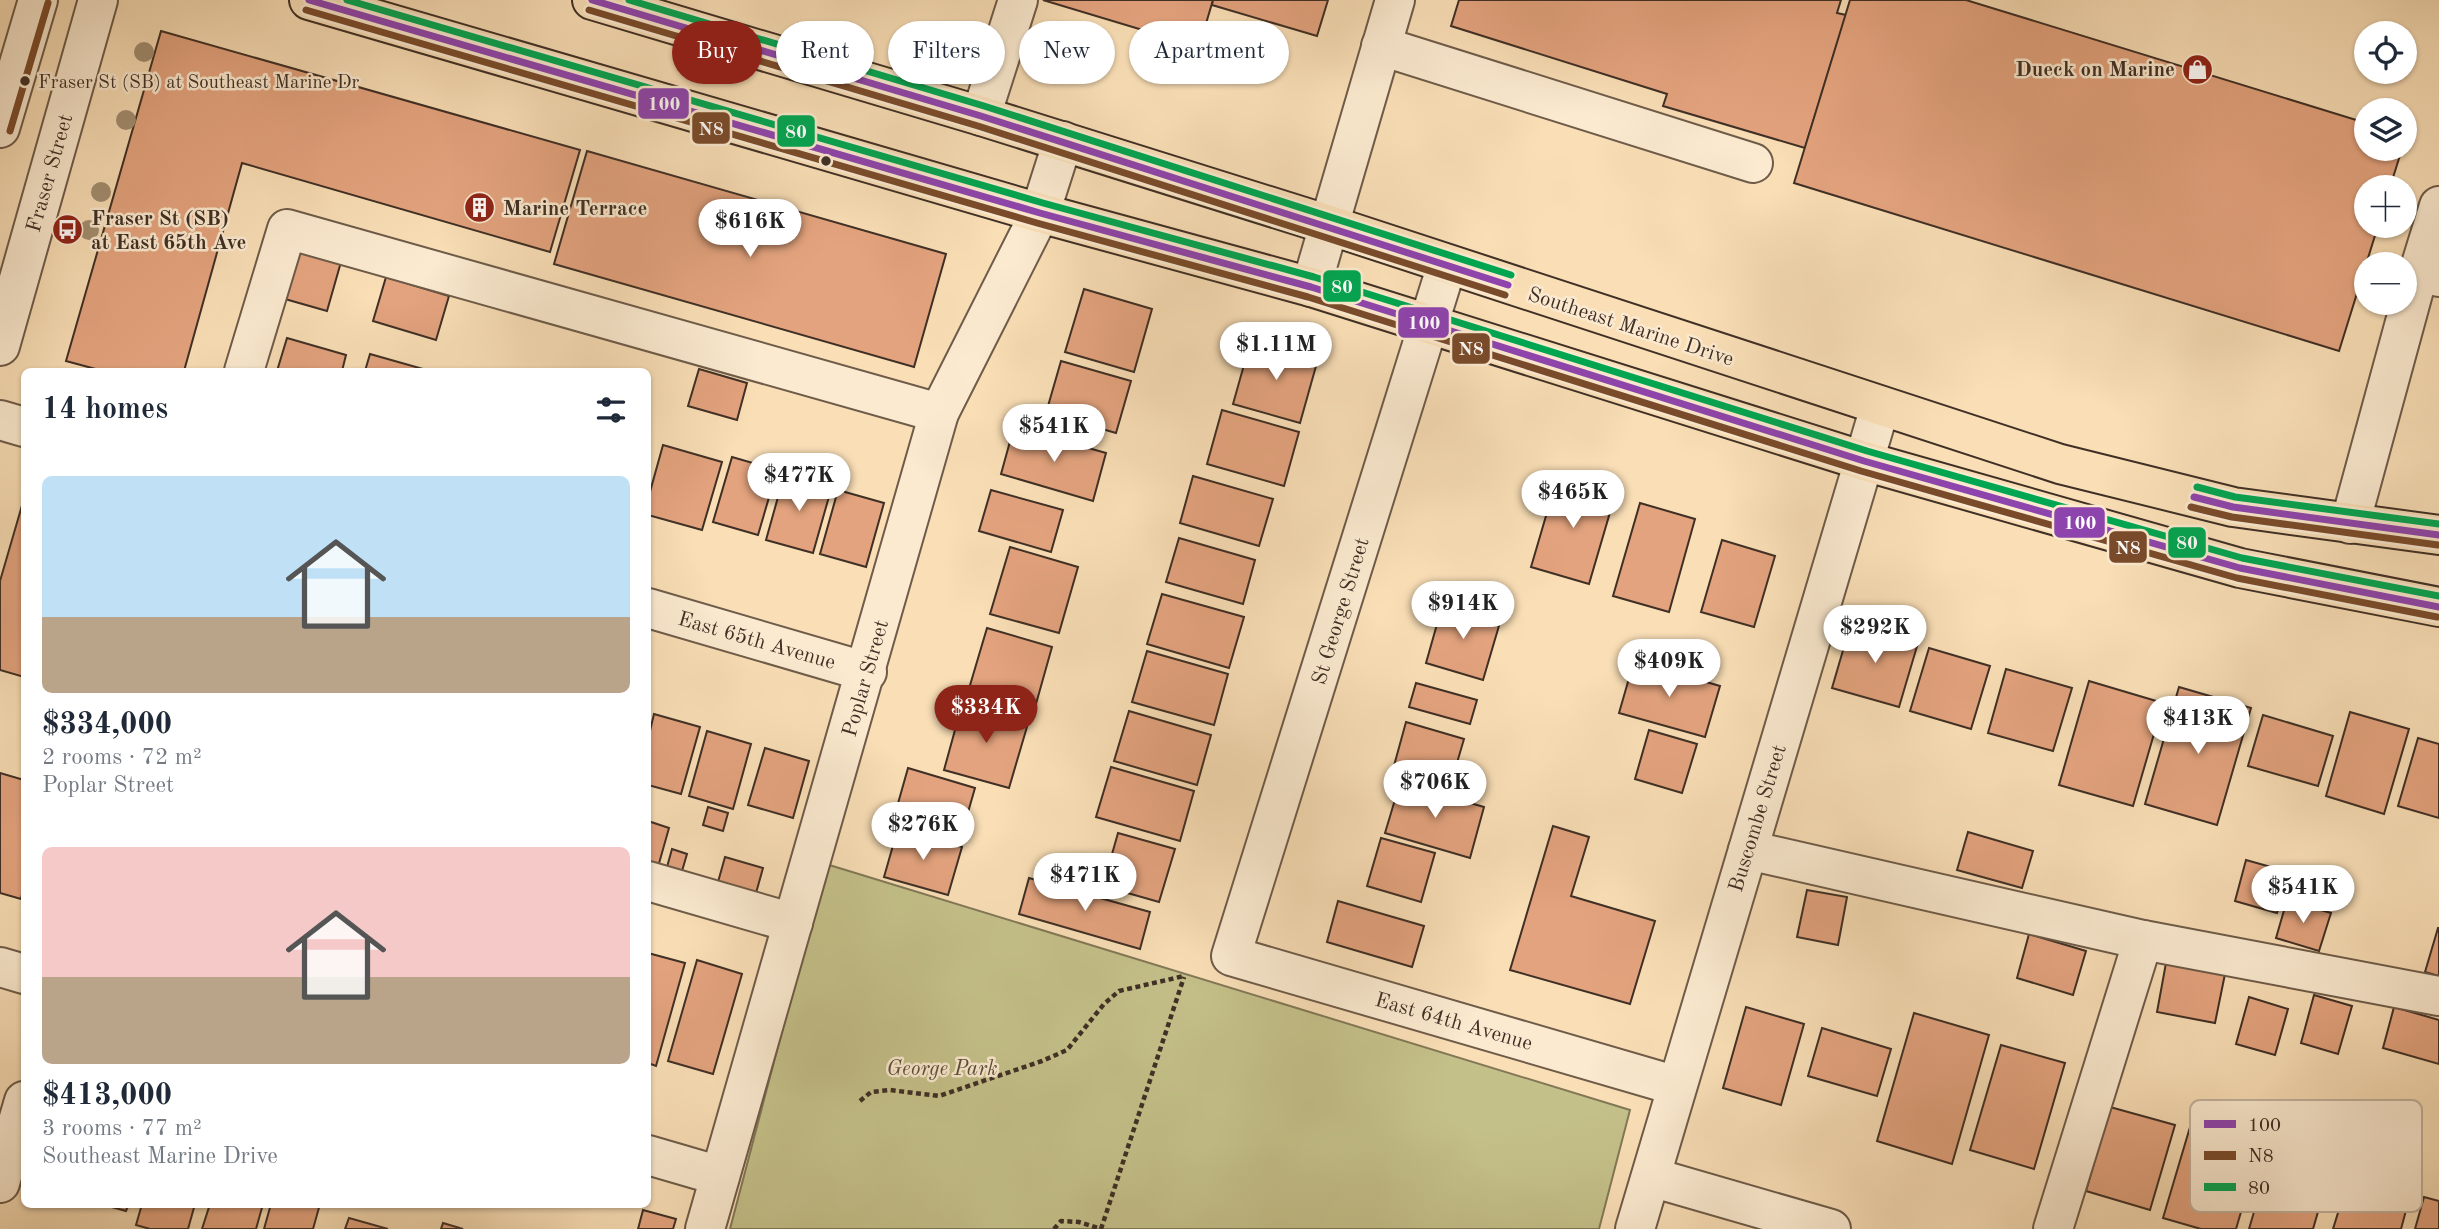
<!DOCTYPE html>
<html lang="en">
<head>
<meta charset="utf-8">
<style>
	:root { --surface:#fff; --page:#f2f2f3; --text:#1f2937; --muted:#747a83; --accent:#8f2418 }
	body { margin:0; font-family:"Old Standard TT",serif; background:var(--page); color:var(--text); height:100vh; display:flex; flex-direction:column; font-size:26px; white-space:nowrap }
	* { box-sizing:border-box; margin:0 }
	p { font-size:23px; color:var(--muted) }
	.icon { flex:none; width:38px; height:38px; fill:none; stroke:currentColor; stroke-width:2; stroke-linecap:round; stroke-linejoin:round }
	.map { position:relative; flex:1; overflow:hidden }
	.panel { position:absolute; left:21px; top:368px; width:630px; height:840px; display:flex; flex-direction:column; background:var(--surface); border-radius:10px; box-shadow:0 2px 5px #0004 }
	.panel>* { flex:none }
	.top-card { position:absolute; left:672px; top:21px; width:665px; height:63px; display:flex; gap:14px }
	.controls { position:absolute; left:2354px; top:21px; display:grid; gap:14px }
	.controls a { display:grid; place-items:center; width:63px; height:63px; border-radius:50%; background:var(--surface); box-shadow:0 2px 5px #0004; font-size:35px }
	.price { position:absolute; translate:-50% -60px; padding:0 16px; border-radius:24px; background:#fff; color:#222; font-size:23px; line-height:46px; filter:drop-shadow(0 2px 4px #0008) }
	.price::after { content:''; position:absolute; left:50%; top:42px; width:21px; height:16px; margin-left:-10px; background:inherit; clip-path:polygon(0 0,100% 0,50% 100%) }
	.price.current { background:var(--accent); color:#fff }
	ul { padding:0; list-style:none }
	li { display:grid; align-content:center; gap:14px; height:371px; padding:0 21px }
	li span { display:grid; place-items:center; height:217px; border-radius:10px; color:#555 }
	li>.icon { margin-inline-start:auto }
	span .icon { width:126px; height:126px; fill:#fffc; stroke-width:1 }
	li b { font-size:30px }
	h2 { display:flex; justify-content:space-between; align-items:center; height:84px; padding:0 21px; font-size:30px }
	.pill { padding:0 24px; border-radius:32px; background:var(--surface); box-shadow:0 2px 5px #0004; font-size:24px; line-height:63px }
	.pill.current { background:var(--accent); color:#fff }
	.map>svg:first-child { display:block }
	.green { fill:#c4c089; stroke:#827857; stroke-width:2 }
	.building { fill:#e3a37e; stroke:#3f2f25; stroke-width:2 }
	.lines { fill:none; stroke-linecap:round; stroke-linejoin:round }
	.minor-casing { stroke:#6e5b49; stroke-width:42 }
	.major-casing { stroke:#3f2f25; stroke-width:42 }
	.path { stroke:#3f2f25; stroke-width:4.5; stroke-dasharray:5 3.5; stroke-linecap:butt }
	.minor { stroke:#fbead0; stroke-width:38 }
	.major { stroke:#f9deb6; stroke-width:38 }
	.bus-1-casing { stroke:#fbead0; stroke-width:12 }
	.bus-2-casing { stroke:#fbead0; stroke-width:12 }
	.bus-3-casing { stroke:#fbead0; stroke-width:12 }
	.bus-1 { stroke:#8e44ad; stroke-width:7 }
	.bus-2 { stroke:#7a4b2a; stroke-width:7 }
	.bus-3 { stroke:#00a651; stroke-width:7 }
	.tree { fill:#a28e71 }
	.bus-dot { fill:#3f2f25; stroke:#fbead0; stroke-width:2.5 }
	.labels { text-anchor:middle; stroke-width:5; stroke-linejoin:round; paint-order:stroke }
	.bus-label { font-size:19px; fill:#3f2f25; stroke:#fbead0; text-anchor:start }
	.poi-label { font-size:21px; font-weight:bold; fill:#3f2f25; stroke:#fbead0; text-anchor:start }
	.street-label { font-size:21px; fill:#3f2f25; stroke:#fbead0 }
	.park-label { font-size:21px; font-style:italic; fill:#5a4c39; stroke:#fbead0 }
	.key { fill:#fbead0; stroke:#c3b29d; stroke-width:2 }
	.key-label { font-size:19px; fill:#3f2f25 }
	.line-badge { stroke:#fbead0; stroke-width:2.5 }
	.badge-label { font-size:19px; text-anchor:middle; font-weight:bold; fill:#fff }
</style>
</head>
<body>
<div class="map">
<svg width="2439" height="1229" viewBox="0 0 2439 1229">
	<rect width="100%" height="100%" fill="#f9deb6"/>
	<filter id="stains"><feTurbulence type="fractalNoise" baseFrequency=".00286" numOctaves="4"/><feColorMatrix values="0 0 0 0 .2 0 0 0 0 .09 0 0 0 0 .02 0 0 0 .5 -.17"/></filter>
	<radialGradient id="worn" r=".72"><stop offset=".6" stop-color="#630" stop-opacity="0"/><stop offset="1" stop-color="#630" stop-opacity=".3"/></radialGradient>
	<polygon class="green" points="826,864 1630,1110 1599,1229 730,1229"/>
	<g class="building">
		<polygon points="1043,0 1213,0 1199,47"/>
		<polygon points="1213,0 1328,0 1317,36 1212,5"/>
		<polygon points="1459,0 1841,0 1837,13 1846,15 1805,148 1663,106 1667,94 1451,26"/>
		<polygon points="1850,0 1966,0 2366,123 2366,149 2402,149 2390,187 2366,187 2366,226 2378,226 2339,351 1794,183"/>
		<polygon points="161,31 580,150 550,252 242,163 184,371 103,371 66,361"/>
		<polygon points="587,151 946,254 914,367 554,264"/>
		<polygon points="298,250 341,262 327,311 285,299"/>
		<polygon points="386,277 449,296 436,340 373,321"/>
		<polygon points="1084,289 1152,309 1134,372 1065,352"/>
		<polygon points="287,338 346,355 342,371 277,371"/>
		<polygon points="1251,340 1318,359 1300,423 1233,404"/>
		<polygon points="370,354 430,371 365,371"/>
		<polygon points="1061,361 1131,381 1116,433 1046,413"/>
		<polygon points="699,369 747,383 737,420 688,406"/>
		<polygon points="1222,410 1299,432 1284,486 1207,464"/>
		<polygon points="1014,427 1106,453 1093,501 1001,474"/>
		<polygon points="663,445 722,462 702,530 648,515 648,499"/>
		<polygon points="732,457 777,470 758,535 713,522"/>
		<polygon points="785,472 832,486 813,553 766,540"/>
		<polygon points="1558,475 1616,492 1589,584 1531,567"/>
		<polygon points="1193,476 1273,499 1259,546 1180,523"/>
		<polygon points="838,490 884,503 866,567 820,554"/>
		<polygon points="991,490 1063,510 1051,552 979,531"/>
		<polygon points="23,502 24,503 24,677 0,670 0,581"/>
		<polygon points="1640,503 1695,519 1669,612 1613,596"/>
		<polygon points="1179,538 1255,560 1243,604 1166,582"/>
		<polygon points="1722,540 1775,556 1754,627 1701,612"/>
		<polygon points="1010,547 1078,567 1059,633 990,614"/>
		<polygon points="1162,594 1244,617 1229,668 1147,644"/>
		<polygon points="1443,603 1501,619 1483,680 1426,663"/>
		<polygon points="1851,623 1918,643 1899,707 1832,688"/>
		<polygon points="987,628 1052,647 1034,711 968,692"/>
		<polygon points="1929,648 1990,666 1971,729 1910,711"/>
		<polygon points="1147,651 1228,674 1214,725 1132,702"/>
		<polygon points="1634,661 1720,686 1705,737 1619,713"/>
		<polygon points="2006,669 2072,688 2053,751 1988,733"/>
		<polygon points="2089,681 2163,703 2133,806 2059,785"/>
		<polygon points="1416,683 1477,700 1470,724 1409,707"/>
		<polygon points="2179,687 2251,708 2217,825 2145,804"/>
		<polygon points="963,701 1029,720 1009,788 944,770"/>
		<polygon points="1129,711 1211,735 1197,785 1114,761"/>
		<polygon points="2350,712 2409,729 2384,814 2326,796"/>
		<polygon points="654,714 700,727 681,794 648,785 648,739"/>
		<polygon points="2263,715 2333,736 2318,786 2248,766"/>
		<polygon points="1406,722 1464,739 1449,790 1392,773"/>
		<polygon points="1649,730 1697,744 1682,793 1635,779"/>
		<polygon points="707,731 751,744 733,809 689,796"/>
		<polygon points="2418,738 2439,744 2439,818 2398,806"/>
		<polygon points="765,748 809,761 793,818 748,805"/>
		<polygon points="1111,767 1194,791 1180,841 1096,817"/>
		<polygon points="908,768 975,788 960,840 893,821"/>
		<polygon points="0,773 24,780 24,885 21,899 0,893"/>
		<polygon points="1400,783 1484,807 1470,858 1385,833"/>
		<polygon points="708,807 728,813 723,831 703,825"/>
		<polygon points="648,821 669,828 658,867 648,864"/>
		<polygon points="1553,826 1589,837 1571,896 1655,921 1630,1004 1510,970"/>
		<polygon points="898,828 962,847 948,895 884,877"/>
		<polygon points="1968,832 2033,851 2022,888 1957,870"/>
		<polygon points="1118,833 1175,849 1159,902 1103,886"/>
		<polygon points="1381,838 1435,853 1421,902 1367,886"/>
		<polygon points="672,849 687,854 682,871 667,867"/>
		<polygon points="725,857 763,868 756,893 718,882"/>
		<polygon points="2246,860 2289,872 2277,913 2235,901"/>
		<polygon points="1029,878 1150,912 1140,949 1019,914"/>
		<polygon points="1807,890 1847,897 1838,945 1797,937"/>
		<polygon points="2287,900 2331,913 2319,951 2276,938"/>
		<polygon points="1338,901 1424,926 1412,967 1327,942"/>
		<polygon points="2438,928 2439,928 2439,976 2425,972"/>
		<polygon points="2029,934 2086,951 2073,995 2017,978"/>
		<polygon points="648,953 685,963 656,1066 648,1063"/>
		<polygon points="697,960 742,974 713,1074 668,1061"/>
		<polygon points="2166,963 2225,974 2215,1023 2157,1012"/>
		<polygon points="2314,995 2352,1006 2338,1054 2301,1043"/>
		<polygon points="2249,997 2288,1009 2275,1055 2236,1044"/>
		<polygon points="1746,1007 1804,1024 1781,1105 1723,1088"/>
		<polygon points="2394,1007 2439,1020 2439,1064 2383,1048"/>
		<polygon points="1914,1013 1989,1035 1952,1164 1877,1141"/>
		<polygon points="1822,1028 1891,1049 1877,1096 1808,1076"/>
		<polygon points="2001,1045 2065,1063 2034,1169 1970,1150"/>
		<polygon points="2110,1107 2175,1125 2150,1210 2086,1191"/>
		<polygon points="2193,1117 2263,1137 2236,1229 2201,1229 2163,1218"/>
		<polygon points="2275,1140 2334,1157 2313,1229 2249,1229"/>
		<polygon points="2350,1174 2411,1192 2401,1229 2333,1229"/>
		<polygon points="2424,1197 2439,1201 2439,1229 2415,1229"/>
		<polygon points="101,1204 129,1204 126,1211"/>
		<polygon points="142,1204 195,1204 188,1229 150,1229 136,1225"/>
		<polygon points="210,1204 263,1204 256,1229 202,1229"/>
		<polygon points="271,1204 320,1204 313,1229 264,1229"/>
		<polygon points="643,1210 676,1219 673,1229 638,1229"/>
		<polygon points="349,1218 388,1229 345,1229"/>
		<polygon points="443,1223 463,1229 441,1229"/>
	</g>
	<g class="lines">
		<defs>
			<g id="minor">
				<polyline points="1381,46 1753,163"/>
				<polyline points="981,116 1018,0"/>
				<polyline points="0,128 38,0"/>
				<polyline points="1447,265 1231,956 1677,1086"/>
				<polyline points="2419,271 2439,206"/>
				<polyline points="1311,287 1395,0"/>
				<polyline points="0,346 98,0"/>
				<polyline points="244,371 287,229 939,413"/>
				<polyline points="0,420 24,427"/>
				<polyline points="2350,524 2419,271 2439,277"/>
				<polyline points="648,608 867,672"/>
				<polyline points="1748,850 2143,940 2439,996"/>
				<polyline points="648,881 793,923"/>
				<polyline points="0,967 24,974"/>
				<polyline points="648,1155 720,1176"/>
				<polyline points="1651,1177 1831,1229"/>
				<polyline points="0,1183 24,1101"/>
				<polyline points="705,1229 939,413 1040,213 1063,141"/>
				<polyline points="1635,1229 1880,407"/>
				<polyline points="2053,1229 2143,940"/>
			</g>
			<g id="major">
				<polyline points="309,0 1040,213 1311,287 1864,461 2240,568 2439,607"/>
				<polyline points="592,0 981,116 1329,225 2060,464 2233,507 2439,535"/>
			</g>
		</defs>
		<use href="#minor" class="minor-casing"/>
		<use href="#major" class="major-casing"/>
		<g class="path">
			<polyline points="860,1101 871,1092 890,1090 939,1096 1042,1061 1067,1050 1104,1004 1119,991 1184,976"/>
			<polyline points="1054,1229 1061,1221 1079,1222 1101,1229"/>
			<polyline points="1101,1229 1184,977"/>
		</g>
		<use href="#minor" class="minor"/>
		<use href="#major" class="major"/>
		<defs>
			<g id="bus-1">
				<polyline points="309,0 1040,213 1311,287 1864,461 2240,568 2439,607"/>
				<polyline points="592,0 981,116 1508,285"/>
				<polyline points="2194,497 2233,507 2439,535"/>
			</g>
			<g id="bus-2">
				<polyline points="306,10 1037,223 1308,297 1861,471 2237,578 2437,617"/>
				<polyline points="589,10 978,126 1505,295"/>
				<polyline points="10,131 48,3"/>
				<polyline points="2191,507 2232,517 2438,545"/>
			</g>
			<g id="bus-3">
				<polyline points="347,0 1043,203 1314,277 1867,451 2242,558 2439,596"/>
				<polyline points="629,0 984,106 1511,275"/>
				<polyline points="2197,487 2235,497 2439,524"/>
			</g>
		</defs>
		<use href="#bus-1" class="bus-1-casing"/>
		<use href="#bus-2" class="bus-2-casing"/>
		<use href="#bus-3" class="bus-3-casing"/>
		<use href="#bus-1" class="bus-1"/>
		<use href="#bus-2" class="bus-2"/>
		<use href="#bus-3" class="bus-3"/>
	</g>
	<g class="tree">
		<circle cx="144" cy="52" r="10"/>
		<circle cx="126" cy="120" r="10"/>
		<circle cx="101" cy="192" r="10"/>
		<circle cx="89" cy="230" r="10"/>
	</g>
	<defs>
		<symbol id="shop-disc" viewBox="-11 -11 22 22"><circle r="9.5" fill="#8f2418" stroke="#fbead0"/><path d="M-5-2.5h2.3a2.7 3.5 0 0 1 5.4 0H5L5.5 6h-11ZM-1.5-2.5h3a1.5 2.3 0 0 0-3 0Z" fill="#fff"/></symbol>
		<symbol id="building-disc" viewBox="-11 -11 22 22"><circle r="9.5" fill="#8f2418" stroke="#fbead0"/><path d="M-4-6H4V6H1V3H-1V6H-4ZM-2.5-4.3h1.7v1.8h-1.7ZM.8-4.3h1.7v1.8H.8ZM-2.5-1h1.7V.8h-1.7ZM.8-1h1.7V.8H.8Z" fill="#fff"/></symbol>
		<symbol id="bus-disc" viewBox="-11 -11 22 22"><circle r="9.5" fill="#8f2418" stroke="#fbead0"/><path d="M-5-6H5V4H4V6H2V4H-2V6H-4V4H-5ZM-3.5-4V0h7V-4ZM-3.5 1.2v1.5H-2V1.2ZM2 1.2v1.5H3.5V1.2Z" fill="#fff"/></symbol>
	</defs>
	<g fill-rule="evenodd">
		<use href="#shop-disc" x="2180" y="52" width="35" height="35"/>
		<use href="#building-disc" x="462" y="190" width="35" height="35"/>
		<use href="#bus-disc" x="50" y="212" width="35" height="35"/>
	</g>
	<g class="bus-dot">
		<circle cx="25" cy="81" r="6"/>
		<circle cx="826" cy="161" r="6"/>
	</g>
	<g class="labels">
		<g class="bus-label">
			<text x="38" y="88">Fraser St (SB) at Southeast Marine Dr</text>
		</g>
		<g class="poi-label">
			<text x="2175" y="76" text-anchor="end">Dueck on Marine</text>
			<text x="503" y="215">Marine Terrace</text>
			<text x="91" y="225">Fraser St (SB)<tspan x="91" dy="24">at East 65th Ave</tspan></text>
		</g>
		<g class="street-label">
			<text transform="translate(49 173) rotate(-74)" y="7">Fraser Street</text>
			<text transform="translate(1631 326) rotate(18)" y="7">Southeast Marine Drive</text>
			<text transform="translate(1340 611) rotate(-73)" y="7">St George Street</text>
			<text transform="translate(757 640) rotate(16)" y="7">East 65th Avenue</text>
			<text transform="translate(865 678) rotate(-74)" y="7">Poplar Street</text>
			<text transform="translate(1757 818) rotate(-73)" y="7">Buscombe Street</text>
			<text transform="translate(1454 1021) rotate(16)" y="7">East 64th Avenue</text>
		</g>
		<g class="park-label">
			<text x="942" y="1075">George Park</text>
		</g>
	</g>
	<rect x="2190" y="1100" width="232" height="112" rx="10" class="key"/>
	<rect x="2204" y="1120" width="32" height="8" fill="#8e44ad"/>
	<rect x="2204" y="1151" width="32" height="9" fill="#7a4b2a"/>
	<rect x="2204" y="1183" width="32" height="8" fill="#00a651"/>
	<g class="key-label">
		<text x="2248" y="1131">100</text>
		<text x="2248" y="1162">N8</text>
		<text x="2248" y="1194">80</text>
	</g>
	<g class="line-badge">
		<rect x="637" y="87" width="53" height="33" rx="7" fill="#8e44ad"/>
		<rect x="691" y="111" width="40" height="34" rx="7" fill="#7a4b2a"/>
		<rect x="776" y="114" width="40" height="34" rx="7" fill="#00a651"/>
		<rect x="1322" y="269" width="40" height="34" rx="7" fill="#00a651"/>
		<rect x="1397" y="306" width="53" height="33" rx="7" fill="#8e44ad"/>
		<rect x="1451" y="332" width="40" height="33" rx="7" fill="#7a4b2a"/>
		<rect x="2053" y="506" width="53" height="33" rx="7" fill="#8e44ad"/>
		<rect x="2167" y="526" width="40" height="33" rx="7" fill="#00a651"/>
		<rect x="2108" y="530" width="40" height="34" rx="7" fill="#7a4b2a"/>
	</g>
	<g class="badge-label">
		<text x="664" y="110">100</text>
		<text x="711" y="135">N8</text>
		<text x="796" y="138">80</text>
		<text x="1342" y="293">80</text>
		<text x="1424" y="329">100</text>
		<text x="1471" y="355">N8</text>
		<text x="2080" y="529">100</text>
		<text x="2187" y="549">80</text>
		<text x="2128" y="554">N8</text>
	</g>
	<rect width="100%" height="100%" filter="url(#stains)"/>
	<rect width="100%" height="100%" fill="url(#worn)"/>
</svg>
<div class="controls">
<a><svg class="icon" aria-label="locate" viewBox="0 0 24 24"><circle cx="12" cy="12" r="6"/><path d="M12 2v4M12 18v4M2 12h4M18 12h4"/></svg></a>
<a><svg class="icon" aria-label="layers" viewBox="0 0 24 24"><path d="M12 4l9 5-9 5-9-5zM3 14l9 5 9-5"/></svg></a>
<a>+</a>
<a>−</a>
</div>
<b class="price" style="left:750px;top:259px">$616K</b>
<b class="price" style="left:1276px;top:382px">$1.11M</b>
<b class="price" style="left:1054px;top:464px">$541K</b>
<b class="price" style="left:799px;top:513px">$477K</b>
<b class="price" style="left:1573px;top:530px">$465K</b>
<b class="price" style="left:1463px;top:641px">$914K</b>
<b class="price" style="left:1875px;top:665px">$292K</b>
<b class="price" style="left:1669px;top:699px">$409K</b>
<b class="price current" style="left:986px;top:745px">$334K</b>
<b class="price" style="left:2198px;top:756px">$413K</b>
<b class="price" style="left:1435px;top:820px">$706K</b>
<b class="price" style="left:923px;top:862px">$276K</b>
<b class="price" style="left:1085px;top:913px">$471K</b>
<b class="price" style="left:2303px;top:925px">$541K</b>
<div class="top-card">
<a class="pill current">Buy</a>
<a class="pill">Rent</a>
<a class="pill">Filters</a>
<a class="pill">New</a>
<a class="pill">Apartment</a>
</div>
<section class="panel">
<h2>14 homes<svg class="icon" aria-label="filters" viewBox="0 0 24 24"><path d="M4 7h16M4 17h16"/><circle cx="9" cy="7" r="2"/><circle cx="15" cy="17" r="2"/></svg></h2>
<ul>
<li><span style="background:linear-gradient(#bfe0f5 65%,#b9a48a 0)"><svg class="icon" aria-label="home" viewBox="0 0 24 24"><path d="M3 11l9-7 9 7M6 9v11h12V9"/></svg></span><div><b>$334,000</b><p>2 rooms · 72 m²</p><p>Poplar Street</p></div></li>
<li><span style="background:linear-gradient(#f6c9c9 60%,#b9a48a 0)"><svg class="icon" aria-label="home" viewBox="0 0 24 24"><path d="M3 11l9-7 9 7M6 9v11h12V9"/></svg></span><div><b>$413,000</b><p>3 rooms · 77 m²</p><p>Southeast Marine Drive</p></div></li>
</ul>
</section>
</div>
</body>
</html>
